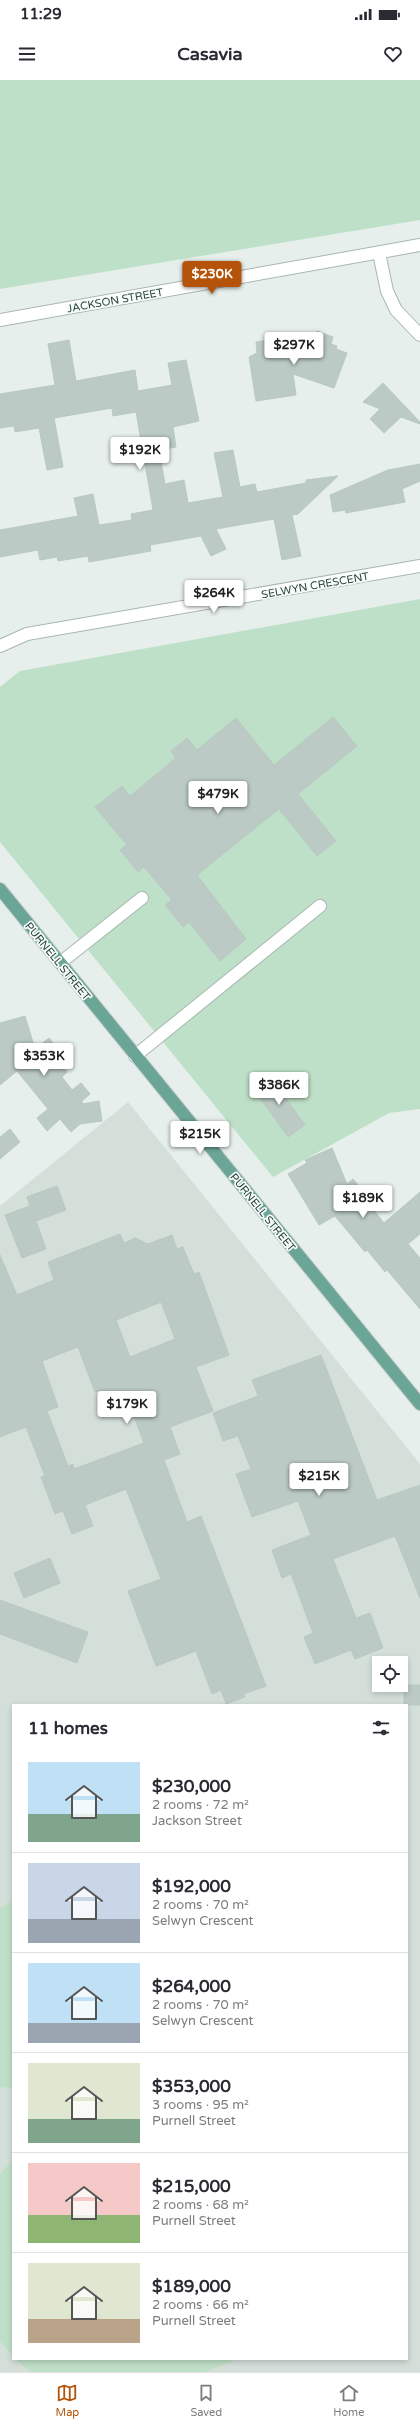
<!DOCTYPE html>
<html lang="en">
<head>
<meta charset="utf-8">
<style>
	:root { --surface:#fff; --page:#f7f7f7; --text:#2b2b33; --muted:#7c7c81; --line:#e1e1e2; --accent:#b45309 }
	body { margin:0; font-family:"Varela Round",sans-serif; background:var(--page); color:var(--text); height:100vh; display:flex; flex-direction:column; font-size:15px; white-space:nowrap }
	* { box-sizing:border-box; margin:0 }
	p { font-size:13px; color:var(--muted) }
	.icon { flex:none; width:22px; height:22px; fill:none; stroke:currentColor; stroke-width:2; stroke-linecap:round; stroke-linejoin:round }
	.map { position:relative; flex:1; overflow:hidden }
	.panel { position:absolute; left:12px; top:1624px; width:396px; height:656px; display:flex; flex-direction:column; background:var(--surface); border-radius:0px; box-shadow:0 2px 6px #0003 }
	.panel>* { flex:none }
	.buttons { position:absolute; left:372px; top:1576px; display:grid; gap:8px }
	.buttons a { display:grid; place-items:center; width:36px; height:36px; border-radius:0px; background:var(--surface); box-shadow:0 2px 6px #0003; font-size:20px }
	.price { position:absolute; translate:-50% -34px; padding:0 9px; border-radius:4px; background:#fff; color:#222; font-size:13px; line-height:26px; filter:drop-shadow(0 1px 2px #0008) }
	.price::after { content:''; position:absolute; left:50%; top:24px; width:12px; height:9px; margin-left:-6px; background:inherit; clip-path:polygon(0 0,100% 0,50% 100%) }
	.price.on { background:var(--accent); color:#fff }
	ul { padding:0; list-style:none }
	li { display:flex; align-items:center; gap:12px; height:100px; padding:0 16px }
	li+li { border-top:1px solid var(--line) }
	li span { display:grid; place-items:center; flex:none; width:112px; height:80px; border-radius:0px; color:#555 }
	li>.icon { margin-inline-start:auto }
	span .icon { width:48px; height:48px; fill:#fffc; stroke-width:1 }
	li b { font-size:17px }
	h2 { display:flex; justify-content:space-between; align-items:center; height:48px; padding:0 16px; font-size:17px }
	.status { display:flex; justify-content:space-between; align-items:center; height:28px; padding:0 20px; background:var(--surface); direction:ltr }
	.status svg { height:11px; fill:currentColor }
	header { display:flex; justify-content:space-between; align-items:center; height:52px; padding:0 16px; background:var(--surface); font-size:18px; font-weight:700 }
	.dock { display:flex; justify-content:space-around; align-items:center; height:56px; border-top:1px solid var(--line); background:var(--surface); font-size:11px; color:var(--muted) }
	.dock a { display:grid; justify-items:center; gap:2px }
	.dock .on { color:var(--accent) }
	.map>svg:first-child { display:block }
	.built { fill:#d4dfda; fill-rule:evenodd }
	.green { fill:#bfe0c8 }
	.building { fill:#bbcac4; stroke:#b8c9c2; fill-rule:evenodd }
	.lines { fill:none; stroke-linecap:round; stroke-linejoin:round }
	.minor-casing { stroke:#a8b8b2; stroke-width:14 }
	.major-casing { stroke:#c2cac8; stroke-width:14 }
	.minor { stroke:#fff; stroke-width:12 }
	.major { stroke:#6aa596; stroke-width:12 }
	.labels { text-anchor:middle; stroke-width:3.5; stroke-linejoin:round; paint-order:stroke }
	.street-label { font-size:11px; fill:#24423a; stroke:#f7fbf9 }
</style>
</head>
<body>
<div class="status"><b>11:29</b><svg viewBox="0 0 49 12"><path d="M0 12V9h3v3zM5 12V6h3v6zM10 12V3h3v9zM15 12V0h3v12zM26 1h20v11H26zM47 4h2v5h-2z"/></svg></div>
<header><svg class="icon" aria-label="menu" viewBox="0 0 24 24"><path d="M4 6h16M4 12h16M4 18h16"/></svg>Casavia<svg class="icon" aria-label="heart" viewBox="0 0 24 24"><path d="M12 20l-8-8c-3-5 5-10 8-4 3-6 11-1 8 4z"/></svg></header>
<div class="map">
<svg width="420" height="2292" viewBox="0 0 420 2292">
	<rect width="100%" height="100%" fill="#e6efeb"/>
	<path class="built" d="M128 1022 420 1384V2292H0V1126ZM379 1583H401V1605H379ZM13 1625H407V2279H13Z"/>
	<g class="green">
		<polygon points="0,0 420,0 420,140 0,209"/>
		<polygon points="420,519 420,1029 389,1033 273,1097 0,762 0,607 20,591"/>
		<polygon points="13,1821 13,2008 0,2007 0,1828"/>
		<polygon points="13,2079 13,2276 0,2261 0,2094"/>
		<polygon points="16,2279 238,2279 204,2292 31,2292"/>
	</g>
	<g class="building">
		<polygon points="317,251 333,257 331,264 337,266 336,269 347,273 334,308 293,294 296,315 256,321 249,277 257,273 256,262 281,258 284,259 285,266 314,261"/>
		<polygon points="69,260 76,301 135,290 138,311 172,305 168,283 186,280 199,341 173,347 176,367 159,370 165,404 184,400 188,423 223,417 214,373 233,370 240,407 255,404 257,412 306,403 306,400 338,396 298,434 292,435 301,476 282,480 274,439 216,449 226,469 211,476 201,456 150,465 151,471 89,482 88,476 58,481 57,477 40,480 38,470 0,477 0,450 78,436 74,418 93,414 99,445 132,440 131,434 153,430 136,332 113,336 112,328 54,338 63,387 47,390 39,348 15,352 14,346 0,348 0,314 55,305 48,264"/>
		<polygon points="383,303 420,342 420,344 401,337 384,353 370,339 380,329 363,322"/>
		<polygon points="420,384 420,401 402,409 405,422 346,433 345,430 333,432 330,415 388,390"/>
		<polygon points="333,637 357,666 298,714 336,761 317,776 279,729 197,795 246,859 220,881 189,842 183,847 165,825 172,820 144,787 138,792 120,770 127,765 95,727 122,706 130,716 176,678 171,671 187,658 197,670 236,638 274,685"/>
		<polygon points="25,936 35,969 49,958 62,974 56,980 67,992 62,997 72,1010 81,1003 90,1014 82,1021 83,1024 99,1021 102,1041 80,1044 71,1052 60,1039 47,1051 37,1038 48,1029 17,991 0,1005 0,943"/>
		<polygon points="270,996 305,1045 288,1057 253,1008"/>
		<polygon points="10,1049 20,1062 0,1079 0,1057"/>
		<polygon points="332,1068 347,1104 353,1099 365,1113 363,1116 384,1143 420,1112 420,1154 408,1164 420,1178 420,1229 387,1190 385,1192 367,1170 365,1172 335,1136 319,1145 288,1094 307,1083 305,1080"/>
		<polygon points="57,1106 66,1130 36,1141 46,1169 22,1178 5,1135 30,1126 27,1117"/>
		<path d="M120 1154 124 1163 135 1158 148 1164 172 1155 177 1169 183 1167 194 1194 199 1192 229 1275 196 1287 213 1331 170 1347 180 1374 164 1380 187 1442 201 1436 266 1606 244 1614 245 1617 226 1624 221 1610 212 1614 196 1571 156 1586 128 1511 161 1499 126 1409 85 1425 93 1446 72 1454 63 1431 55 1434 41 1397 45 1396 26 1347 0 1357V1175L17 1215 54 1200 48 1182ZM161 1222 175 1259 130 1277 116 1240ZM78 1267 95 1312 101 1310 108 1329 128 1321 144 1363 74 1389 73 1384 68 1386 47 1331 58 1327 42 1281Z"/>
		<polygon points="321,1275 377,1420 420,1405 420,1518 395,1456 333,1479 356,1538 370,1533 383,1568 355,1579 351,1570 315,1584 304,1557 313,1553 291,1494 282,1498 272,1470 311,1455 298,1421 252,1437 236,1394 251,1389 238,1356 223,1361 213,1333 258,1316 252,1300"/>
		<polygon points="50,1478 60,1503 24,1518 14,1493"/>
		<polygon points="0,1520 88,1552 77,1583 0,1554"/>
		<rect x="404" y="1605" width="16" height="20"/>
	</g>
	<g class="lines">
		<defs>
			<g id="minor">
				<polyline points="379,173 387,211 396,230 420,255"/>
				<polyline points="0,240 420,165"/>
				<polyline points="0,566 27,554 420,486"/>
				<polyline points="60,883 142,818"/>
				<polyline points="135,976 320,826"/>
			</g>
			<polyline id="major" points="0,809 420,1324"/>
		</defs>
		<use href="#minor" class="minor-casing"/>
		<use href="#major" class="major-casing"/>
		<use href="#minor" class="minor"/>
		<use href="#major" class="major"/>
	</g>
	<g class="labels">
		<g class="street-label">
			<text transform="translate(115 220) rotate(-10)" y="4">JACKSON STREET</text>
			<text transform="translate(315 505) rotate(-10)" y="4">SELWYN CRESCENT</text>
			<text transform="translate(58 881) rotate(51)" y="4">PURNELL STREET</text>
			<text transform="translate(263 1132) rotate(51)" y="4">PURNELL STREET</text>
		</g>
	</g>
</svg>
<div class="buttons">
<a><svg class="icon" aria-label="locate" viewBox="0 0 24 24"><circle cx="12" cy="12" r="6"/><path d="M12 2v4M12 18v4M2 12h4M18 12h4"/></svg></a>
</div>
<b class="price on" style="left:212px;top:215px">$230K</b>
<b class="price" style="left:294px;top:286px">$297K</b>
<b class="price" style="left:140px;top:391px">$192K</b>
<b class="price" style="left:214px;top:534px">$264K</b>
<b class="price" style="left:218px;top:735px">$479K</b>
<b class="price" style="left:44px;top:997px">$353K</b>
<b class="price" style="left:279px;top:1026px">$386K</b>
<b class="price" style="left:200px;top:1075px">$215K</b>
<b class="price" style="left:363px;top:1139px">$189K</b>
<b class="price" style="left:127px;top:1345px">$179K</b>
<b class="price" style="left:319px;top:1417px">$215K</b>
<section class="panel">
<h2>11 homes<svg class="icon" aria-label="filters" viewBox="0 0 24 24"><path d="M4 7h16M4 17h16"/><circle cx="9" cy="7" r="2"/><circle cx="15" cy="17" r="2"/></svg></h2>
<ul>
<li><span style="background:linear-gradient(#bfe0f5 65%,#7fa58c 0)"><svg class="icon" aria-label="home" viewBox="0 0 24 24"><path d="M3 11l9-7 9 7M6 9v11h12V9"/></svg></span><div><b>$230,000</b><p>2 rooms · 72 m²</p><p>Jackson Street</p></div></li>
<li><span style="background:linear-gradient(#c9d6e8 70%,#9aa5b1 0)"><svg class="icon" aria-label="home" viewBox="0 0 24 24"><path d="M3 11l9-7 9 7M6 9v11h12V9"/></svg></span><div><b>$192,000</b><p>2 rooms · 70 m²</p><p>Selwyn Crescent</p></div></li>
<li><span style="background:linear-gradient(#bfe0f5 75%,#9aa5b1 0)"><svg class="icon" aria-label="home" viewBox="0 0 24 24"><path d="M3 11l9-7 9 7M6 9v11h12V9"/></svg></span><div><b>$264,000</b><p>2 rooms · 70 m²</p><p>Selwyn Crescent</p></div></li>
<li><span style="background:linear-gradient(#dfe7d0 70%,#7fa58c 0)"><svg class="icon" aria-label="home" viewBox="0 0 24 24"><path d="M3 11l9-7 9 7M6 9v11h12V9"/></svg></span><div><b>$353,000</b><p>3 rooms · 95 m²</p><p>Purnell Street</p></div></li>
<li><span style="background:linear-gradient(#f6c9c9 65%,#8fb573 0)"><svg class="icon" aria-label="home" viewBox="0 0 24 24"><path d="M3 11l9-7 9 7M6 9v11h12V9"/></svg></span><div><b>$215,000</b><p>2 rooms · 68 m²</p><p>Purnell Street</p></div></li>
<li><span style="background:linear-gradient(#dfe7d0 70%,#b9a48a 0)"><svg class="icon" aria-label="home" viewBox="0 0 24 24"><path d="M3 11l9-7 9 7M6 9v11h12V9"/></svg></span><div><b>$189,000</b><p>2 rooms · 66 m²</p><p>Purnell Street</p></div></li>
</ul>
</section>
</div>
<nav class="dock">
<a class="on"><svg class="icon" aria-label="map" viewBox="0 0 24 24"><path d="M3 6l6-2 6 2 6-2v14l-6 2-6-2-6 2zM9 4v14M15 6v14"/></svg>Map</a>
<a><svg class="icon" aria-label="saved" viewBox="0 0 24 24"><path d="M7 4h10v16l-5-4-5 4z"/></svg>Saved</a>
<a><svg class="icon" aria-label="home" viewBox="0 0 24 24"><path d="M3 11l9-7 9 7M6 9v11h12V9"/></svg>Home</a>
</nav>
</body>
</html>
